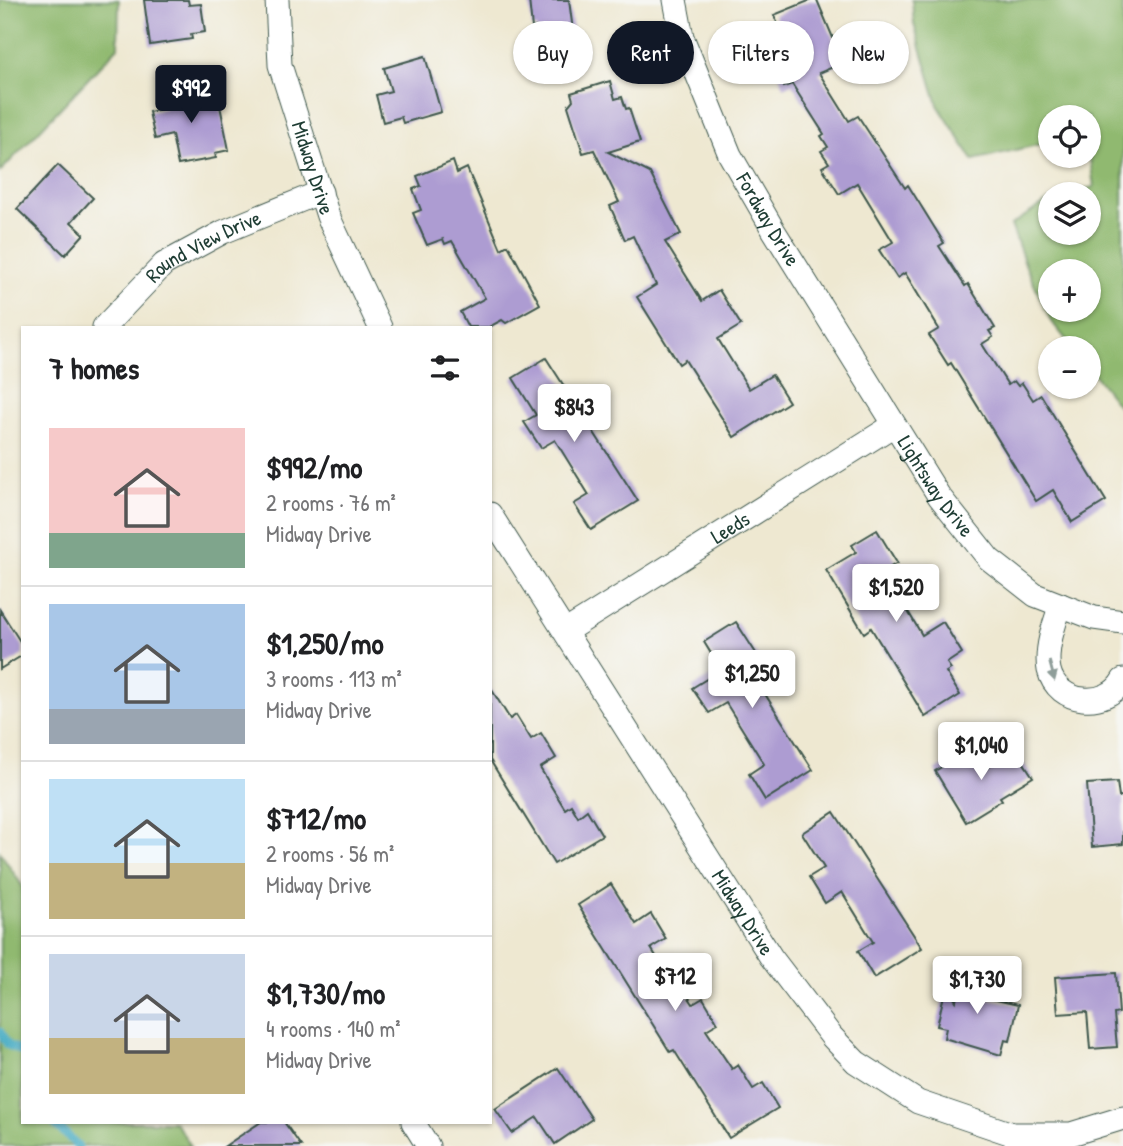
<!DOCTYPE html>
<html lang="en">
<head>
<meta charset="utf-8">
<style>
	:root { --surface:#fff; --page:#f6f6f6; --text:#202124; --muted:#757577; --line:#e0e0e0; --accent:#111827 }
	body { margin:0; font-family:"Patrick Hand",sans-serif; background:var(--page); color:var(--text); height:100vh; display:flex; flex-direction:column; font-size:26px; white-space:nowrap }
	* { box-sizing:border-box; margin:0 }
	p { font-size:23px; color:var(--muted) }
	.icon { flex:none; width:38px; height:38px; fill:none; stroke:currentColor; stroke-width:2; stroke-linecap:round; stroke-linejoin:round }
	.map { position:relative; flex:1; overflow:hidden }
	.details { position:absolute; left:21px; top:326px; width:471px; height:798px; display:flex; flex-direction:column; background:var(--surface); border-radius:0px; box-shadow:0 2px 5px #0004 }
	.details>* { flex:none }
	.guide { position:absolute; left:513px; top:21px; width:504px; height:63px; display:flex; gap:14px }
	.fabs { position:absolute; left:1038px; top:105px; display:grid; gap:14px }
	.fabs a { display:grid; place-items:center; width:63px; height:63px; border-radius:50%; background:var(--surface); box-shadow:0 2px 5px #0004; font-size:35px }
	.price { position:absolute; translate:-50% -60px; padding:0 16px; border-radius:7px; background:#fff; color:#222; font-size:23px; line-height:46px; filter:drop-shadow(0 2px 4px #0008) }
	.price::after { content:''; position:absolute; left:50%; top:42px; width:21px; height:16px; margin-left:-10px; background:inherit; clip-path:polygon(0 0,100% 0,50% 100%) }
	.price.on { background:var(--accent); color:#fff }
	ul { padding:0; list-style:none }
	li { display:flex; align-items:center; gap:21px; height:175px; padding:0 28px }
	li+li { border-top:2px solid var(--line) }
	li span { display:grid; place-items:center; flex:none; width:196px; height:140px; border-radius:0px; color:#555 }
	li>.icon { margin-inline-start:auto }
	span .icon { width:84px; height:84px; fill:#fffc; stroke-width:1 }
	li b { font-size:30px }
	h2 { display:flex; justify-content:space-between; align-items:center; height:84px; padding:0 28px; font-size:30px }
	.chip { padding:0 24px; border-radius:32px; background:var(--surface); box-shadow:0 2px 5px #0004; font-size:24px; line-height:63px }
	.chip.on { background:var(--accent); color:#fff }
	.map>svg:first-child { display:block }
	.forest { fill:#90b96f; stroke:#587b52; stroke-width:2; fill-rule:evenodd }
	.lines { fill:none; stroke-linecap:round; stroke-linejoin:round }
	.stream { stroke:#41a9c1; stroke-width:9 }
	.building { fill:#ad9cd2 }
	.minor-casing { stroke:#3e574c; stroke-width:25 }
	.minor { stroke:#fff; stroke-width:23 }
	.oneway { fill:#8f9e9a }
	.labels { text-anchor:middle; stroke-width:7; stroke-linejoin:round; paint-order:stroke }
	.street-label { font-size:21px; fill:#1f3d34; stroke:#f6f6f2 }
</style>
</head>
<body>
<div class="map">
<svg width="1123" height="1146" viewBox="0 0 1123 1146">
	<rect width="100%" height="100%" fill="#f6f6f2"/>
	<filter id="ink" filterUnits="userSpaceOnUse"><feTurbulence type="fractalNoise" baseFrequency=".0143" numOctaves="2"/><feDisplacementMap in="SourceGraphic" scale="14" xChannelSelector="R" yChannelSelector="G"/><feConvolveMatrix kernelMatrix="1 2 1 2 8 2 1 2 1" color-interpolation-filters="sRGB"/></filter>
	<filter id="wash" filterUnits="userSpaceOnUse"><feTurbulence type="fractalNoise" baseFrequency=".00686" numOctaves="4" result="noise"/><feDisplacementMap in="SourceGraphic" scale="28" xChannelSelector="R" yChannelSelector="G"/><feGaussianBlur stdDeviation="1.57" result="paint"/><feColorMatrix in="noise" values="0 0 0 0 0 0 0 0 0 0 0 0 0 0 0 0 0 1.4 0 .05"/><feComposite in="paint" operator="in"/></filter>
	<g filter="url(#wash)">
		<rect width="100%" height="100%" fill="#eee8d1"/>
		<g class="forest">
			<polygon points="0,0 119,0 118,47 0,172"/>
			<path d="M912 0H1123V412L1089 368 1088 348H1073L1051 321 1027 269 1011 225 1050 200V233H1088V194H1059L1094 187 1089 152 1088 117H1050V142L973 160 938 105 914 24ZM1088 271V310H1050V271Z"/>
			<polygon points="0,852 23,887 23,1122 175,1122 191,1146 0,1146"/>
		</g>
		<g class="lines">
			<g class="stream">
				<polyline points="0,1032 8,1045 23,1052"/>
				<polyline points="53,1122 78,1146"/>
			</g>
		</g>
		<g id="blocks">
			<g class="building">
				<polygon points="144,0 188,0 189,5 201,4 205,32 191,34 192,39 150,45"/>
				<polygon points="529,0 569,0 575,46 539,51 536,27 532,28"/>
				<polygon points="811,0 817,0 836,45 831,47 838,65 819,73 849,121 858,116 905,188 908,185 944,243 939,246 965,286 968,284 995,328 989,331 993,337 982,344 1008,385 1014,381 1018,386 1022,383 1033,400 1041,395 1106,501 1072,522 1053,490 1036,501 951,363 948,365 929,335 939,329 905,273 897,278 879,250 893,242 857,183 839,194 822,167 829,163 821,151 828,147 821,136 824,134 792,84 784,87 772,58 789,51 774,15"/>
				<polygon points="425,56 441,112 403,123 401,117 383,122 376,95 391,91 384,68"/>
				<polygon points="610,81 615,99 622,97 626,109 629,108 640,142 608,152 650,173 681,234 665,242 702,301 719,290 741,325 718,339 749,389 772,375 789,402 734,437 685,360 679,364 637,297 656,285 633,236 625,240 610,206 619,202 594,150 583,153 568,106 573,100 571,93"/>
				<polygon points="203,86 206,103 219,101 229,150 215,153 216,158 178,165 172,135 155,139 149,112 166,108 163,94"/>
				<polygon points="453,161 457,173 467,168 501,249 508,245 540,304 506,323 502,320 489,327 468,327 460,312 485,298 452,241 445,244 443,239 427,245 413,213 421,210 413,189 421,186 417,176"/>
				<polygon points="58,165 93,198 71,222 84,234 65,255 17,209"/>
				<polygon points="546,358 638,501 591,530 574,504 589,495 555,440 541,448 524,422 536,415 513,378"/>
				<polygon points="877,530 897,563 884,571 922,635 943,622 962,653 947,663 951,669 946,672 960,695 925,717 871,628 864,633 826,570 856,552 852,545"/>
				<polygon points="0,610 23,646 23,655 0,669"/>
				<polygon points="736,622 770,675 758,683 813,770 765,800 749,774 764,764 726,703 709,713 692,688 721,670 704,642"/>
				<polygon points="490,687 510,719 516,715 531,739 541,733 556,758 540,768 565,809 571,805 578,817 587,810 602,835 554,864 490,760"/>
				<polygon points="968,751 980,772 1016,751 1033,777 1000,797 1002,800 966,822 935,771"/>
				<polygon points="1117,782 1119,797 1123,797 1123,844 1092,847 1087,784"/>
				<polygon points="834,812 922,948 874,978 858,951 873,942 842,892 825,903 809,877 824,868 802,833"/>
				<polygon points="611,884 636,924 651,914 666,939 651,948 681,997 686,993 693,1004 703,998 718,1023 706,1030 732,1069 738,1065 753,1089 763,1083 778,1108 729,1138 674,1050 670,1052 578,905"/>
				<polygon points="962,972 987,978 983,997 1018,1005 1010,1041 1005,1040 1001,1055 944,1038 946,1028 937,1026 946,986 956,1001"/>
				<polygon points="1116,973 1119,1013 1114,1014 1117,1047 1090,1049 1087,1012 1058,1014 1055,977"/>
				<polygon points="558,1068 592,1119 555,1144 537,1117 512,1133 495,1109"/>
				<polygon points="261,1122 284,1122 301,1146 225,1146"/>
			</g>
		</g>
	</g>
	<g filter="url(#ink)">
		<use href="#blocks" fill-opacity="0" stroke="#3e574c" stroke-width="2"/>
		<g class="lines">
			<defs>
				<g id="minor">
					<path id="s1" d="M277 0 280 65 328 216 380 327"/>
					<path id="s2" d="M675 0 682 37 730 155 774 231 939 496 989 559 1035 595 1094 618 1123 622"/>
					<path id="s3" d="M104 327 164 264 223 232 321 192"/>
					<path id="s4" d="M490 514 771 957 832 1037 856 1062 918 1102 1012 1134H1071L1123 1118"/>
					<path d="M1061 605C1054 624 1045 650 1049 670 1057 705 1107 709 1123 680"/>
					<path id="s5" d="M566 631 894 425"/>
					<polyline points="413,1122 428,1146"/>
				</g>
			</defs>
			<use href="#minor" class="minor-casing"/>
			<use href="#minor" class="minor"/>
		</g>
		<defs><path id="oneway-solid" d="M-6-.8H1V-3.2L6.5 0L1 3.2V.8H-6Z" transform="scale(1.75)"/></defs>
		<use class="oneway" href="#oneway-solid" transform="translate(1052 671) rotate(75)"/>
	</g>
	<g class="labels">
		<g class="street-label">
			<text dy="7" stroke="none"><textPath href="#s1" startOffset="173">Midway Drive</textPath></text>
			<text dy="7" stroke="none"><textPath href="#s2" startOffset="240">Fordway Drive</textPath></text>
			<text dy="7" stroke="none"><textPath href="#s3" startOffset="130">Round View Drive</textPath></text>
			<text dy="7" stroke="none"><textPath href="#s2" startOffset="555">Lightsway Drive</textPath></text>
			<text dy="7" stroke="none"><textPath href="#s5" startOffset="194">Leeds</textPath></text>
			<text dy="7" stroke="none"><textPath href="#s4" startOffset="472">Midway Drive</textPath></text>
		</g>
	</g>
</svg>
<div class="fabs">
<a><svg class="icon" aria-label="locate" viewBox="0 0 24 24"><circle cx="12" cy="12" r="6"/><path d="M12 2v4M12 18v4M2 12h4M18 12h4"/></svg></a>
<a><svg class="icon" aria-label="layers" viewBox="0 0 24 24"><path d="M12 4l9 5-9 5-9-5zM3 14l9 5 9-5"/></svg></a>
<a>+</a>
<a>−</a>
</div>
<b class="price on" style="left:191px;top:125px">$992</b>
<b class="price" style="left:574px;top:444px">$843</b>
<b class="price" style="left:896px;top:624px">$1,520</b>
<b class="price" style="left:752px;top:710px">$1,250</b>
<b class="price" style="left:981px;top:782px">$1,040</b>
<b class="price" style="left:675px;top:1013px">$712</b>
<b class="price" style="left:977px;top:1016px">$1,730</b>
<div class="guide">
<a class="chip">Buy</a>
<a class="chip on">Rent</a>
<a class="chip">Filters</a>
<a class="chip">New</a>
</div>
<section class="details">
<h2>7 homes<svg class="icon" aria-label="filters" viewBox="0 0 24 24"><path d="M4 7h16M4 17h16"/><circle cx="9" cy="7" r="2"/><circle cx="15" cy="17" r="2"/></svg></h2>
<ul>
<li><span style="background:linear-gradient(#f6c9c9 75%,#7fa58c 0)"><svg class="icon" aria-label="home" viewBox="0 0 24 24"><path d="M3 11l9-7 9 7M6 9v11h12V9"/></svg></span><div><b>$992/mo</b><p>2 rooms · 76 m²</p><p>Midway Drive</p></div></li>
<li><span style="background:linear-gradient(#a9c7e8 75%,#9aa5b1 0)"><svg class="icon" aria-label="home" viewBox="0 0 24 24"><path d="M3 11l9-7 9 7M6 9v11h12V9"/></svg></span><div><b>$1,250/mo</b><p>3 rooms · 113 m²</p><p>Midway Drive</p></div></li>
<li><span style="background:linear-gradient(#bfe0f5 60%,#c2b280 0)"><svg class="icon" aria-label="home" viewBox="0 0 24 24"><path d="M3 11l9-7 9 7M6 9v11h12V9"/></svg></span><div><b>$712/mo</b><p>2 rooms · 56 m²</p><p>Midway Drive</p></div></li>
<li><span style="background:linear-gradient(#c9d6e8 60%,#c2b280 0)"><svg class="icon" aria-label="home" viewBox="0 0 24 24"><path d="M3 11l9-7 9 7M6 9v11h12V9"/></svg></span><div><b>$1,730/mo</b><p>4 rooms · 140 m²</p><p>Midway Drive</p></div></li>
</ul>
</section>
</div>
</body>
</html>
